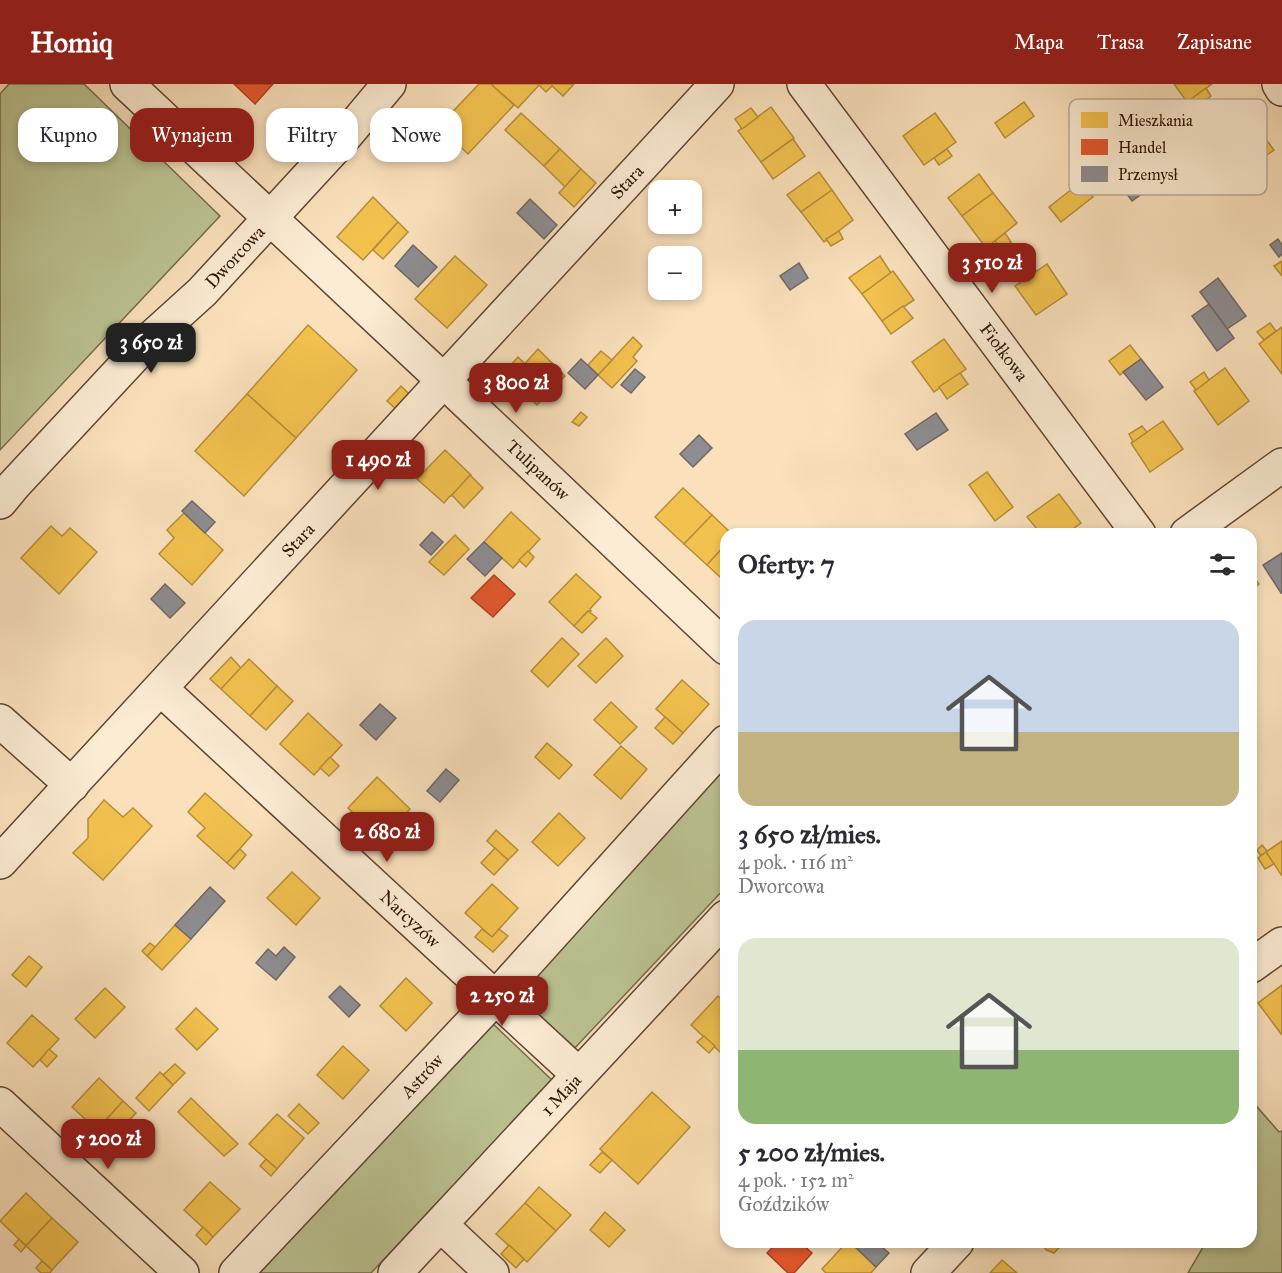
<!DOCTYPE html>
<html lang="pl">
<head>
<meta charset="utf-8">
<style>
	:root { --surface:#fff; --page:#f7f7f7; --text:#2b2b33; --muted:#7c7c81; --accent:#8f2418 }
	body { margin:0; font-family:"IM FELL Great Primer",serif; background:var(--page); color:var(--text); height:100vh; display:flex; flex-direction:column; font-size:22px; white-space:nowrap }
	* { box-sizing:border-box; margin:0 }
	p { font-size:20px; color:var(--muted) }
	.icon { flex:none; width:33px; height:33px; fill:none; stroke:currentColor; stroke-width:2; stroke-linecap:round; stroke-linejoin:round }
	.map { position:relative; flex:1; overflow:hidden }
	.sheet { position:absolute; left:720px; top:444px; width:537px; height:720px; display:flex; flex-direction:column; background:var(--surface); border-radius:18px; box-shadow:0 3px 9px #0003 }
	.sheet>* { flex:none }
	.guide { position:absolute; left:18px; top:24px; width:570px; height:54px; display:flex; gap:12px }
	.buttons { position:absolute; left:648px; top:96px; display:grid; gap:12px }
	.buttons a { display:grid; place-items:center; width:54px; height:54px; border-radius:12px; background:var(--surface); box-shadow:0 3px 9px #0003; font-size:30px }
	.price { position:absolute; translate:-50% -51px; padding:0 14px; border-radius:12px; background:var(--accent); color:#fff; font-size:20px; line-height:39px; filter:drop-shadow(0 2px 3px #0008) }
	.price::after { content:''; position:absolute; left:50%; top:36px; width:18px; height:14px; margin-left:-9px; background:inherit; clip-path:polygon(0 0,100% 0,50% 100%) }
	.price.on { background:#222; color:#fff }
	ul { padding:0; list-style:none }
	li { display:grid; align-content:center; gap:12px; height:318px; padding:0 18px }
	li span { display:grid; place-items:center; height:186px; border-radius:18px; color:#555 }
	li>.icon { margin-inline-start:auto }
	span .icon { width:108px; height:108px; fill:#fffc; stroke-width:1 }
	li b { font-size:26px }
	h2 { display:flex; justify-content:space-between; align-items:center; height:72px; padding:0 18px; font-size:26px }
	.chip { padding:0 21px; border-radius:18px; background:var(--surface); box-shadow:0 3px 9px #0003; font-size:21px; line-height:54px }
	.chip.on { background:var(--accent); color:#fff }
	header { display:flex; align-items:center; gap:36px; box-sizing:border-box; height:84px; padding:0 30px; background:var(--accent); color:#fff }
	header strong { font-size:28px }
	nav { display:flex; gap:33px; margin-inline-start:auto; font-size:21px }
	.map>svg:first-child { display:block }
	.green { fill:#bcc392; stroke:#756b4c; stroke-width:1.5 }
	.homes { fill:#f2c14e; stroke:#b78d38; stroke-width:1.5 }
	.shops { fill:#e4572e; stroke:#ad4322; stroke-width:1.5 }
	.industry { fill:#8d8d92; stroke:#706868; stroke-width:1.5 }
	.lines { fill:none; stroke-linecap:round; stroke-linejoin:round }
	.minor-casing { stroke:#614634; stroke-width:36 }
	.minor { stroke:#fcecd3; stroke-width:33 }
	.labels { text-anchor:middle; stroke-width:6; stroke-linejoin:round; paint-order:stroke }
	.street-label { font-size:18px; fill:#2e1306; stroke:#fcecd3 }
	.key { fill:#fcecd3; stroke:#beab96; stroke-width:1.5 }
	.key-label { font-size:16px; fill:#2e1306 }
</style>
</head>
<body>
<header>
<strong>Homiq</strong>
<nav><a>Mapa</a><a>Trasa</a><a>Zapisane</a></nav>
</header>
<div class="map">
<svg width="1282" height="1189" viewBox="0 0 1282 1189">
	<rect width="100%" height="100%" fill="#fae1bc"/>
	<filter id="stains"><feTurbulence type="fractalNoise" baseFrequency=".00333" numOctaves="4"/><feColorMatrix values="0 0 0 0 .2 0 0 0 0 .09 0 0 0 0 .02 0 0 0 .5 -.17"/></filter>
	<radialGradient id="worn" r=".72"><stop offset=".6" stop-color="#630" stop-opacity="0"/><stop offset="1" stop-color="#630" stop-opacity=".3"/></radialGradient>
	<g class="green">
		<polygon points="9,0 84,0 220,132 0,366 0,10"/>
		<polygon points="726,682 726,803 573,966 512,910"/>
		<polygon points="491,938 552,996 371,1189 255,1189"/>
		<polygon points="1251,1016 1279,1048 1282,1047 1282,1189 1188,1189 1206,1158 1251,1158"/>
	</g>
	<g class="homes">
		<polygon points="479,0 491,0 514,21 468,70 439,42"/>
		<polygon points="491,0 540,0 518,24"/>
		<polygon points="540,0 574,0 563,12 552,2 546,8 539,1"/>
		<polygon points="1174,0 1212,0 1187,18"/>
		<polygon points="1206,4 1211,12 1193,25 1187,18"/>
		<polygon points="1024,18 1034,32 1005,54 995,39"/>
		<polygon points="771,23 794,54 761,78 738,47"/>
		<polygon points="751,24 758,33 742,45 735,35"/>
		<polygon points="521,29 560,65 544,82 505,46"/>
		<polygon points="935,29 956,58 924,81 903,52"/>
		<polygon points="1250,34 1274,66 1239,91 1216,59"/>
		<polygon points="793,55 805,72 773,95 761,78"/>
		<polygon points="560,65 581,85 565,103 544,82"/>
		<polygon points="947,65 952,72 939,81 934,74"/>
		<polygon points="581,85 596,99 574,123 559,109"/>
		<polygon points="819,88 832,106 801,128 787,111"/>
		<polygon points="979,90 993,109 962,132 948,114"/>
		<polygon points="1081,98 1093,113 1061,138 1049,123"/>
		<polygon points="832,106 853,136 824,158 801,128"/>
		<polygon points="993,109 1017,139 986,164 962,132"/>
		<polygon points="373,113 398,138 363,176 337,153"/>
		<polygon points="398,138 408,148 383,175 373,166"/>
		<polygon points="839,147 843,155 831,162 826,155"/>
		<polygon points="1005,149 1011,158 1001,165 995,157"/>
		<polygon points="455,172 487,201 447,244 415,215"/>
		<polygon points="880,172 891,189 862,210 849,194"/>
		<polygon points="1282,177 1282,192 1274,182"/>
		<polygon points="1029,179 1036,187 1022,196 1017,187"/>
		<polygon points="1047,180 1067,210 1036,231 1015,202"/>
		<polygon points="893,187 914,216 882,237 862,210"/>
		<polygon points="903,222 913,234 891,250 882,237"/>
		<polygon points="1270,239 1276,247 1264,256 1257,248"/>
		<polygon points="308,241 357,286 296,354 247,310"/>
		<polygon points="1282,243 1282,290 1259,260"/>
		<polygon points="633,253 642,262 633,273 637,277 612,304 598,291"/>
		<polygon points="944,255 966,285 934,308 912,278"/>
		<polygon points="1130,261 1141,275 1120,291 1109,277"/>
		<polygon points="538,265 565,292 537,321 510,296"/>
		<polygon points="601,267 612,276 598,291 588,281"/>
		<polygon points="518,273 525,280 514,291 507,285"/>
		<polygon points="1225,284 1249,317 1218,341 1194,307"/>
		<polygon points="1204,288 1209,296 1196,306 1190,298"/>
		<polygon points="960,289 968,300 947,315 939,303"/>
		<polygon points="401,302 411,312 397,326 387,317"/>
		<polygon points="247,310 296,354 244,412 195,367"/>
		<polygon points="581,328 587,333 579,342 572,338"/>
		<polygon points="1163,337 1183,365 1150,388 1131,359"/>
		<polygon points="1142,342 1147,348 1133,358 1129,350"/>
		<polygon points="445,366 471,391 452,411 452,412 450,412 444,419 417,395"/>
		<polygon points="987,388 1013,423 995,437 969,401"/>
		<polygon points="470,391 483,404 464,424 452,411"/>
		<polygon points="683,404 712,431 684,460 655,433"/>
		<polygon points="1059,410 1081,439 1066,450 1041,450 1027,433"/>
		<polygon points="511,428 540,455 513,484 484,458"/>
		<polygon points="184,429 223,466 192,501 159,470 174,454 167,446"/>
		<polygon points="712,431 732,450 726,450 726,460 707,481 684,460"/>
		<polygon points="51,442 62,452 70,444 97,468 59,510 21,474"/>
		<polygon points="455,451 469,465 444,491 429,478"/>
		<polygon points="726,460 726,488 721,494 707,481"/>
		<polygon points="528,467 534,473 526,483 519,476"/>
		<polygon points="1251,489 1259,500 1251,506"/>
		<polygon points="576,490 601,513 590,525 591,527 588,527 574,542 549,518"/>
		<polygon points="588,527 597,534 582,549 574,542"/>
		<polygon points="562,554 579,570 548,603 531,587"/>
		<polygon points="606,554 623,572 596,599 578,582"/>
		<polygon points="231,573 241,584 221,605 210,595"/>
		<polygon points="249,575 277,602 250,632 221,605"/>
		<polygon points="682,596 709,620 683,649 656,625"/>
		<polygon points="277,602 293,617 266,646 250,632"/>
		<polygon points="611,618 637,643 620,660 594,636"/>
		<polygon points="308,629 342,661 314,691 280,660"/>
		<polygon points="665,633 683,649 673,660 655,644"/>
		<polygon points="547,659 572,681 559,695 535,673"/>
		<polygon points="621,662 647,685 621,715 594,691"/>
		<polygon points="330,673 339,682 329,692 320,684"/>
		<polygon points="377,693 410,725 382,756 348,724"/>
		<polygon points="205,709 252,751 227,779 197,752 205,744 188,728"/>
		<polygon points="104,716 123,733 133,724 152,742 103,796 73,769 88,754 88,735"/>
		<polygon points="559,729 585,754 558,782 532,758"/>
		<polygon points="496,746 518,766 508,776 487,757"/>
		<polygon points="1282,757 1282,792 1266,768"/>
		<polygon points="1262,761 1267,767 1261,772 1257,766"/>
		<polygon points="495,764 508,776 494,791 481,779"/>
		<polygon points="240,765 246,771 234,785 227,779"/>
		<polygon points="1266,768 1274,780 1265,785 1258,774"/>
		<polygon points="292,788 320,814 296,841 267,814"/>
		<polygon points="492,800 518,824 492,853 465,829"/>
		<polygon points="175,841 191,855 162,886 147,872"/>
		<polygon points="482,845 492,853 499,845 508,852 493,868 475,853"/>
		<polygon points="150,859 155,863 147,872 142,867"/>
		<polygon points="29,872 42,883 26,903 12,891"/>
		<polygon points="406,894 432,919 406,947 380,922"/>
		<polygon points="1282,901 1282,951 1258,919"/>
		<polygon points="105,904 125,923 95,954 75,935"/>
		<polygon points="718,912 726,919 726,961 720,968 691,941"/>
		<polygon points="196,924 218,945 197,966 176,945"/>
		<polygon points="32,931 59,955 33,983 7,959"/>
		<polygon points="704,952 715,962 709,969 697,958"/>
		<polygon points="343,962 369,986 343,1015 317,991"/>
		<polygon points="49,965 57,972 47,983 40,976"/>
		<polygon points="175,980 185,989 173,1001 163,991"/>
		<polygon points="160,988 173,1001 149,1027 136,1014"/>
		<polygon points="99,994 123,1017 97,1046 72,1023"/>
		<polygon points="652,1008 690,1043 638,1100 600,1065"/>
		<polygon points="191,1014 238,1060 224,1072 178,1028"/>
		<polygon points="123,1017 136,1029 110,1057 97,1046"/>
		<polygon points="299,1020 319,1039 308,1050 288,1032"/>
		<polygon points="277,1030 304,1054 277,1085 249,1060"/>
		<polygon points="602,1068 612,1076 600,1089 590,1081"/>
		<polygon points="266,1075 277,1085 271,1092 260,1082"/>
		<polygon points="210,1098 240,1125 213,1153 184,1126"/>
		<polygon points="539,1103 571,1131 556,1147 525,1119"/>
		<polygon points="26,1109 52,1134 26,1162 0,1137"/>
		<polygon points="525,1119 556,1147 527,1178 496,1150"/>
		<polygon points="605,1128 625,1146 609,1163 590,1146"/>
		<polygon points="52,1134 78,1158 52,1186 26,1162"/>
		<polygon points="203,1143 213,1153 206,1161 196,1151"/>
		<polygon points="19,1155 26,1162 21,1168 14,1161"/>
		<polygon points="847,1158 850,1158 876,1183 871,1189 826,1189 822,1185"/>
		<polygon points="1044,1158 1062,1158 1063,1159 1054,1169 1046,1166 1043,1161"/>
		<polygon points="509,1161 524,1175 516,1184 501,1170"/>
		<polygon points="1002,1176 1017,1189 990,1189"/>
		<polygon points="42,1177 52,1186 50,1189 41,1189 36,1184"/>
	</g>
	<g class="shops">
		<polygon points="234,0 273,0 255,20"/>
		<polygon points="494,491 515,510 493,533 471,514"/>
		<polygon points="778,1158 800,1158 812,1169 794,1189 788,1189 767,1169"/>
	</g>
	<g class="industry">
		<polygon points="1156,75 1168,91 1132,117 1120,101"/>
		<polygon points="530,115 557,141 544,155 517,129"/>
		<polygon points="1278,155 1282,161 1282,170 1279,173 1270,161"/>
		<polygon points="413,161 437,183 418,203 395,182"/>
		<polygon points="799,179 808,194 790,206 780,192"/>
		<polygon points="1218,194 1246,232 1227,245 1200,208"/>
		<polygon points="1209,220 1234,254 1217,267 1192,232"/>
		<polygon points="581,275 598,291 585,305 568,289"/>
		<polygon points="1141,275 1163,303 1146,316 1123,288"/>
		<polygon points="635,285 645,293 631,309 621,301"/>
		<polygon points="936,329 948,346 917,366 905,350"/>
		<polygon points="699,351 712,364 693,383 680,370"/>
		<polygon points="192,417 215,438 205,449 182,427"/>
		<polygon points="432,448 443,458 431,471 420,461"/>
		<polygon points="484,458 502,474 485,492 467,475"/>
		<polygon points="1282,469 1282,509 1281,509 1263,481"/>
		<polygon points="165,500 185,519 170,534 151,515"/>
		<polygon points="380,620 396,634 376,656 360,641"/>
		<polygon points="446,685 459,696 440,718 427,707"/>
		<polygon points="210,803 225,817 191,855 175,841"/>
		<polygon points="284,863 295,873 276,896 256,879 268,865 276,872"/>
		<polygon points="340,902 360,921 349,933 329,913"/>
		<polygon points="850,1158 876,1158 889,1169 876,1183"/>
	</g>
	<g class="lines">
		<defs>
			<g id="minor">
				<polyline points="127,0 444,297 726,564"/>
				<polyline points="804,0 1139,450"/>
				<polyline points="1279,0 1282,5"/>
				<polyline points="0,418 14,401 149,256 202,208 342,56 389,0"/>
				<polyline points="1187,450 1282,381"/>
				<polyline points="161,605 579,991"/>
				<polyline points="0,637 72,701"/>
				<polyline points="0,778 717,0"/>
				<polyline points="1251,882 1282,860"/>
				<polyline points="0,1020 182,1189"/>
				<polyline points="441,1141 492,1189"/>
				<polyline points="236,1189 495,914 726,658"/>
				<polyline points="395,1189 726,833"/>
				<polyline points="928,1189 957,1158"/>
			</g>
		</defs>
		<use href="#minor" class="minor-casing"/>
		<use href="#minor" class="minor"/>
	</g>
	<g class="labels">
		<g class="street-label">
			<text transform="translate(627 98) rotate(-47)" y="6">Stara</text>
			<text transform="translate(235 173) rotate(-47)" y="6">Dworcowa</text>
			<text transform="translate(1004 268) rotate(53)" y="6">Fiołkowa</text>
			<text transform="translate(538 386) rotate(43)" y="6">Tulipanów</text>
			<text transform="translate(298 456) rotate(-47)" y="6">Stara</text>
			<text transform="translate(410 835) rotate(43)" y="6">Narcyzów</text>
			<text transform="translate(422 992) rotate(-47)" y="6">Astrów</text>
			<text transform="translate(561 1011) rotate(-47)" y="6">1 Maja</text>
		</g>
	</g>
	<rect x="1069" y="15" width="198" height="96" rx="9" class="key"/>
	<rect x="1081" y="28" width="27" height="16" fill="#f2c14e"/>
	<rect x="1081" y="55" width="27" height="16" fill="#e4572e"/>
	<rect x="1081" y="82" width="27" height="16" fill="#8d8d92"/>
	<g class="key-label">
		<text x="1118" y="42">Mieszkania</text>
		<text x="1118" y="69">Handel</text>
		<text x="1118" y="96">Przemysł</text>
	</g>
	<rect width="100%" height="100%" filter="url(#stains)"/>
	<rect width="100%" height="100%" fill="url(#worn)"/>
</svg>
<div class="buttons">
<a>+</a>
<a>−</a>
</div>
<b class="price" style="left:992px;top:210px">3 510 zł</b>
<b class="price on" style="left:151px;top:290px">3 650 zł</b>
<b class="price" style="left:516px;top:330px">3 800 zł</b>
<b class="price" style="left:378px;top:407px">1 490 zł</b>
<b class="price" style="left:387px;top:779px">2 680 zł</b>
<b class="price" style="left:502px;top:943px">2 250 zł</b>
<b class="price" style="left:108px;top:1086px">5 200 zł</b>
<div class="guide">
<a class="chip">Kupno</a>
<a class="chip on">Wynajem</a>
<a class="chip">Filtry</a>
<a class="chip">Nowe</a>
</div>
<section class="sheet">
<h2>Oferty: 7<svg class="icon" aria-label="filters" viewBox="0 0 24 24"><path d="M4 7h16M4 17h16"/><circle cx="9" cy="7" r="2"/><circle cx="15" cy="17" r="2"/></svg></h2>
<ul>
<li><span style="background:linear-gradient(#c9d6e8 60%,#c2b280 0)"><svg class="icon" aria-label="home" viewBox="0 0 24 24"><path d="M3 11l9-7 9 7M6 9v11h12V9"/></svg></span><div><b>3 650 zł/mies.</b><p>4 pok. · 116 m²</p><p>Dworcowa</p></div></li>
<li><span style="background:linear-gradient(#dfe7d0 60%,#8fb573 0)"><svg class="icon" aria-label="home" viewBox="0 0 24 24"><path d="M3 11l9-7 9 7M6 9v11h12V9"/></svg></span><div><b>5 200 zł/mies.</b><p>4 pok. · 152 m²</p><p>Goździków</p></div></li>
</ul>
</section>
</div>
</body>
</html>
